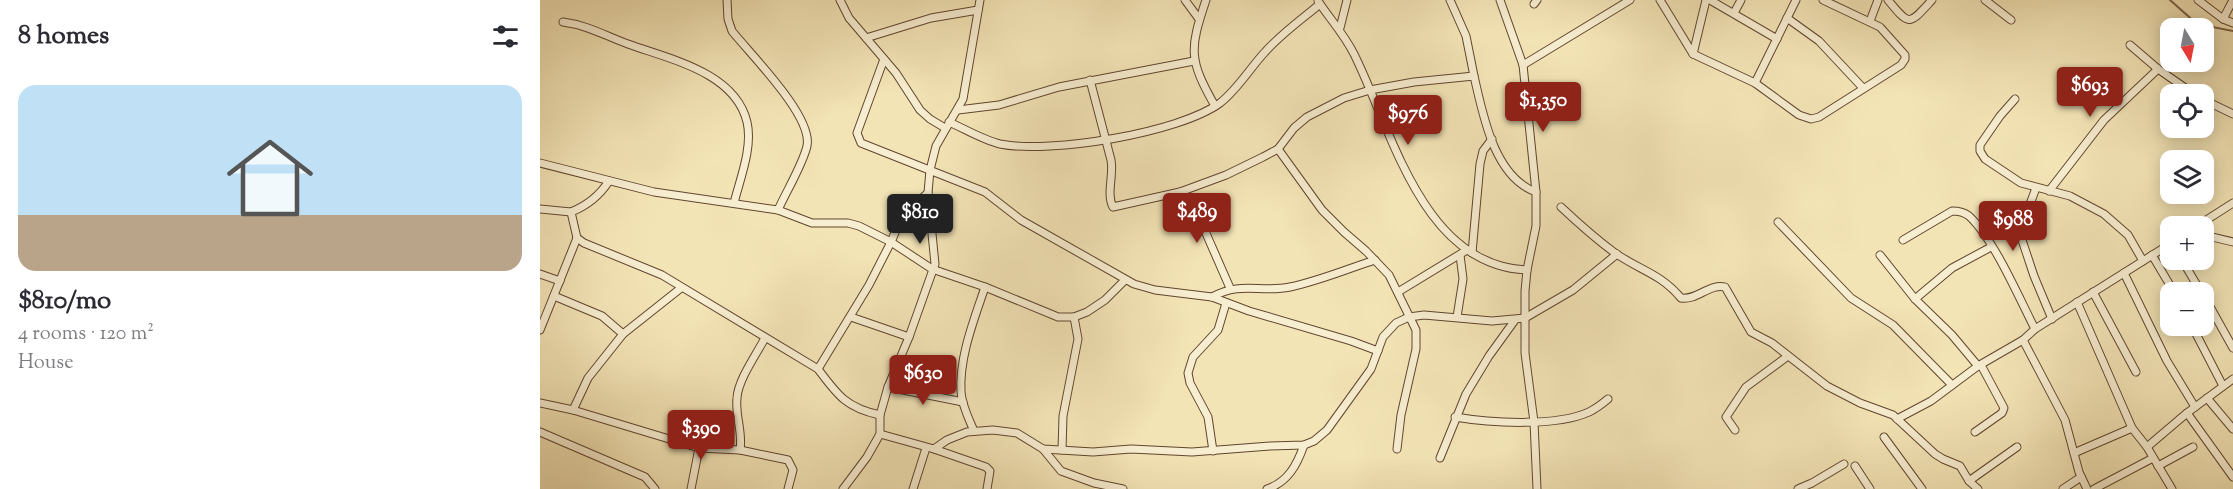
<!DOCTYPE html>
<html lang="en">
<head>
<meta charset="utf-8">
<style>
	:root { --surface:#fff; --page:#f2f2f3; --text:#2b2b33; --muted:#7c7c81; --accent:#8f2418 }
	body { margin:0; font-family:"Sorts Mill Goudy",serif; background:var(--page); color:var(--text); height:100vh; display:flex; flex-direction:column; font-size:22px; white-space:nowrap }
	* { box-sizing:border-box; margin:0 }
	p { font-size:20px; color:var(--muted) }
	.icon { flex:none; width:33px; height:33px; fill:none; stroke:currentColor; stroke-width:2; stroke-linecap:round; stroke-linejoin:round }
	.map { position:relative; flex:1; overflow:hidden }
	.panel { display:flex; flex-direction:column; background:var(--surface); width:540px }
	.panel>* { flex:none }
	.needle { width:39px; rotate:170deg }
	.tools { position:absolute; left:1620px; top:18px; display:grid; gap:12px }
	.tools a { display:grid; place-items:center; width:54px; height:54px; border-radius:12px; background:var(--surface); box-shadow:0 3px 15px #0003; font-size:30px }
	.price { position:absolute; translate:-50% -51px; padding:0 14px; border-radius:6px; background:var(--accent); color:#fff; font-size:20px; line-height:39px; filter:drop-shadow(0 2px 3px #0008) }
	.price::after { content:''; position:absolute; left:50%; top:36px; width:18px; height:14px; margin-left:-9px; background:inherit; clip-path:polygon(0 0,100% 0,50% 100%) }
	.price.current { background:#222; color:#fff }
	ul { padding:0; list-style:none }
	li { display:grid; align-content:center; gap:12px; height:318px; padding:0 18px }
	li span { display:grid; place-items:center; height:186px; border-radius:18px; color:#555 }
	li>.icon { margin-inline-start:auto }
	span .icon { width:108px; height:108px; fill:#fffc; stroke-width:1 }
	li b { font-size:26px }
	h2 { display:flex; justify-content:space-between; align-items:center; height:72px; padding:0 18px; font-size:26px }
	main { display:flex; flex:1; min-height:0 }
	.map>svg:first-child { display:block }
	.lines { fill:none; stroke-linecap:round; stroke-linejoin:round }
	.stream { stroke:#7c6448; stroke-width:2 }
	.minor-casing { stroke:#60462e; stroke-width:9 }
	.minor { stroke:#f7edd0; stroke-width:7 }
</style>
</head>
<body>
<main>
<section class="panel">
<h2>8 homes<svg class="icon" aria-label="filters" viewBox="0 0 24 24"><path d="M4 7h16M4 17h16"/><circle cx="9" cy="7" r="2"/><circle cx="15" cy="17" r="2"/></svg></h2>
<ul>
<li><span style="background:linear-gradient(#bfe0f5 70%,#b9a48a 0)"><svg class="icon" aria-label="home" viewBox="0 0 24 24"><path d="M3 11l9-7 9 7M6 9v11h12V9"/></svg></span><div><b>$810/mo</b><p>4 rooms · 120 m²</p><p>House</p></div></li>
</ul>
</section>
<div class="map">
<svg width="1693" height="489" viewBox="0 0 1693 489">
	<rect width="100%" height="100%" fill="#f3e4b6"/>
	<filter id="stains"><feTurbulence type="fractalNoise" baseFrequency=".00333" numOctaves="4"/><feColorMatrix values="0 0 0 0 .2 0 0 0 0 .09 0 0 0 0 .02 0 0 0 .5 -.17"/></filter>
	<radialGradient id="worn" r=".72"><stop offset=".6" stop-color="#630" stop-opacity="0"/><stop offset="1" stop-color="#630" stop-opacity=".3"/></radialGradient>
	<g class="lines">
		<polyline class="stream" points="1630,0 1657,24 1693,31"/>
		<defs>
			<g id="minor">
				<path d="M187 0 188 19 192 31C211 55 273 116 267 146 263 164 246 192 238 210"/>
				<polyline points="300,0 309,18 356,73 380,110 390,119 405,128"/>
				<polyline points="645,0 659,19"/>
				<path d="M666 0C649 50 649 60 675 106"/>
				<polyline points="910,0 926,36 934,76"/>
				<polyline points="960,0 983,65 996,192 996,226 987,270 985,291 985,353 994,422 997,489"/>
				<polyline points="1120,0 1153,54 1215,83 1259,115 1271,119 1279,117 1361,65 1365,59 1365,55 1340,27 1283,0"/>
				<polyline points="1170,0 1237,39"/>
				<path d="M1348 0C1370 27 1369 25 1392 0"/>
				<polyline points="1445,0 1471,20"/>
				<polyline points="1658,0 1683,19 1693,23"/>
				<path d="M778 1C790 19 804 34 814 54 852 130 882 266 987 270"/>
				<polyline points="994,4 997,0"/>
				<polyline points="1194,13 1201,0"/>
				<polyline points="1247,18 1279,41 1323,88"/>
				<polyline points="1683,19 1693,0"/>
				<polyline points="1330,21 1338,0"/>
				<path d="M23 22C47 25 66 36 88 44 129 59 195 72 207 122 213 147 200 179 194 203"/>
				<polyline points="800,28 807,0"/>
				<polyline points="326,38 391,18 438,10"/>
				<polyline points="1590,45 1618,69 1654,94"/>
				<polyline points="1153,54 1166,0"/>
				<polyline points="344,59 317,133 321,143 445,192 481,220 594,284 615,290 672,297 709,311 811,341 838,351"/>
				<polyline points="983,65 1090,0"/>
				<path d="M550 80 571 160C574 175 566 194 573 207L640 192 686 175 723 157 738 149 754 128 767 117 804 98 830 90 874 82 934 76C943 115 954 177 996 192"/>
				<polyline points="1215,83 1256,0"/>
				<polyline points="1475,99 1460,116 1440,145 1440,151 1445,159 1481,183 1530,196 1564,214 1588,235 1603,261"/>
				<polyline points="1664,100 1693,114"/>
				<polyline points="418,110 459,105 519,87 654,61"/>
				<path d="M409 122C425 129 443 140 460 144 510 154 639 133 680 103 698 89 710 68 725 52 741 34 762 19 780 4"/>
				<polyline points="738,149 782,210 804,232 826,251 849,275 876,330 876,349 861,415 857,449"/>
				<polyline points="0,163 114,192 238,210 272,223 308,223 319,226 351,242 392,269 445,287 518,317 534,317 547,312 565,300 585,280"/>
				<path d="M69 181C60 195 46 206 31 212L37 238 44 243 122 275 278 369C298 396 307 408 340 415"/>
				<polyline points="1496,188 1487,212 1476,222 1494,276 1512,319"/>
				<polyline points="1509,191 1564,120 1618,69"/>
				<polyline points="640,192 665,231 690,288"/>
				<path d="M1021 207C1038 223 1056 239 1075 253 1099 270 1120 273 1141 298 1156 301 1170 283 1185 287L1211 332 1232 343 1287 386 1320 403 1353 415 1395 454 1403 459 1420 466 1429 481 1438 489"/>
				<polyline points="0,209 31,212"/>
				<polyline points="1238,222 1311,298 1353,325 1412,385"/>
				<polyline points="1657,226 1693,203"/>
				<polyline points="1664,235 1693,242"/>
				<path d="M1363 240 1412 211C1418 211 1424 212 1429 216 1454 239 1479 298 1495 329"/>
				<polyline points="932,253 940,164 943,151 952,139"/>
				<polyline points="1340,255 1375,299 1412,335 1438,366"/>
				<polyline points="1612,255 1634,292"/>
				<polyline points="1642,260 1661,292"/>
				<polyline points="1584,273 1627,361 1655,407"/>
				<polyline points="0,274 20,281"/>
				<polyline points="858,292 927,250"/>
				<polyline points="1553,292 1596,372"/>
				<polyline points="14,296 62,316 83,334"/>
				<polyline points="1664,296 1693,348"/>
				<path d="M672 297C701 281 720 293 750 287 779 281 807 269 835 260"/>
				<polyline points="1375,299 1412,268 1451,247"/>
				<polyline points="1537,302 1592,428 1607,447 1632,489"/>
				<polyline points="311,317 369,337"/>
				<polyline points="917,317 923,279 920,255"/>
				<polyline points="1652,326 1683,386"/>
				<polyline points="0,330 37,238"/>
				<polyline points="1483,340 1525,420 1539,472 1547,489"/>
				<polyline points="278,369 329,285 351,242 360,221 365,213 388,193"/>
				<polyline points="348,387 423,402"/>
				<polyline points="1667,398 1693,429"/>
				<path d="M0 403 33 410 159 448 200 450C203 432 195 416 197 398 198 380 216 355 225 338"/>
				<polyline points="33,410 48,378 83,334 141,288"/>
				<polyline points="1647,413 1693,477"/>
				<path d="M915 417C950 423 1016 427 1049 412 1055 409 1062 404 1068 399"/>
				<polyline points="1357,419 1391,401 1438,366 1483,340 1495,329 1630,244"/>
				<polyline points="1195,430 1186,417 1206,387 1248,356"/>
				<path d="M434 431C429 419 422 406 421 392 419 357 434 320 445 287"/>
				<polyline points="0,432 105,477 115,489"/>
				<polyline points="1435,432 1462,413 1464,408 1441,365"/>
				<polyline points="340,434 394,449 407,440 427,432 453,430 477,433 503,449 553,452 591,449 652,452 730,446 764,445 774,441 787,430 831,369 843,337 856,323 869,317 884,315 952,321 985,318 1033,290 1077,254"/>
				<polyline points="1344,437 1382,489"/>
				<polyline points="1607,447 1647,413 1693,379"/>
				<polyline points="394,449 446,467 450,471 447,489"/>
				<polyline points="503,449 521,471 554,483 583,489"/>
				<polyline points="200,450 248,460 253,470 248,489"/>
				<polyline points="522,450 523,416 538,339 534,317"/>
				<polyline points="673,451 668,417 650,383 648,373 653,357 678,330 686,303"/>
				<polyline points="1534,453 1592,428"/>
				<polyline points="900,458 926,394 949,356 975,320"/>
				<polyline points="1315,466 1330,489"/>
				<polyline points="1618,466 1653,447"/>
				<polyline points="1429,481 1477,447"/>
				<polyline points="151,489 159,448"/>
				<polyline points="303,489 327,457 340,434 340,415 348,387 369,337 395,264 388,193 390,170 396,146 423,99 440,0"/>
				<polyline points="373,489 386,448"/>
				<path d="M727 489C748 482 757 465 764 445"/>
				<polyline points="1258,489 1272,483 1304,464"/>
				<polyline points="1523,489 1541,477"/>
				<polyline points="1554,489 1613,458"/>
			</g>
		</defs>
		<use href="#minor" class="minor-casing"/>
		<use href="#minor" class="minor"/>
	</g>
	<rect width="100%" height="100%" filter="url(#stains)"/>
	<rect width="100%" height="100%" fill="url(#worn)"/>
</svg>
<div class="tools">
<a><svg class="needle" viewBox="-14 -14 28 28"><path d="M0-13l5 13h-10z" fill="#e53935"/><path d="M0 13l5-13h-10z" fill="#7c7c81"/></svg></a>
<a><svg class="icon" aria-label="locate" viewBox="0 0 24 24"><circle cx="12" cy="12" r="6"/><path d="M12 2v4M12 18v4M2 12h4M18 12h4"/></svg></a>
<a><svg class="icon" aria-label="layers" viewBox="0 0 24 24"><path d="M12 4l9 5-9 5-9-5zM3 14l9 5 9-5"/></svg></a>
<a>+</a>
<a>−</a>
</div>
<b class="price" style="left:1550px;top:118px">$693</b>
<b class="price" style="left:1003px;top:133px">$1,350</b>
<b class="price" style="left:868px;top:146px">$976</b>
<b class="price" style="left:657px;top:244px">$489</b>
<b class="price current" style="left:380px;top:245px">$810</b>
<b class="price" style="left:1473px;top:252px">$988</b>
<b class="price" style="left:383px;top:406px">$630</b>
<b class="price" style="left:161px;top:461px">$390</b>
</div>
</main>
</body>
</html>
